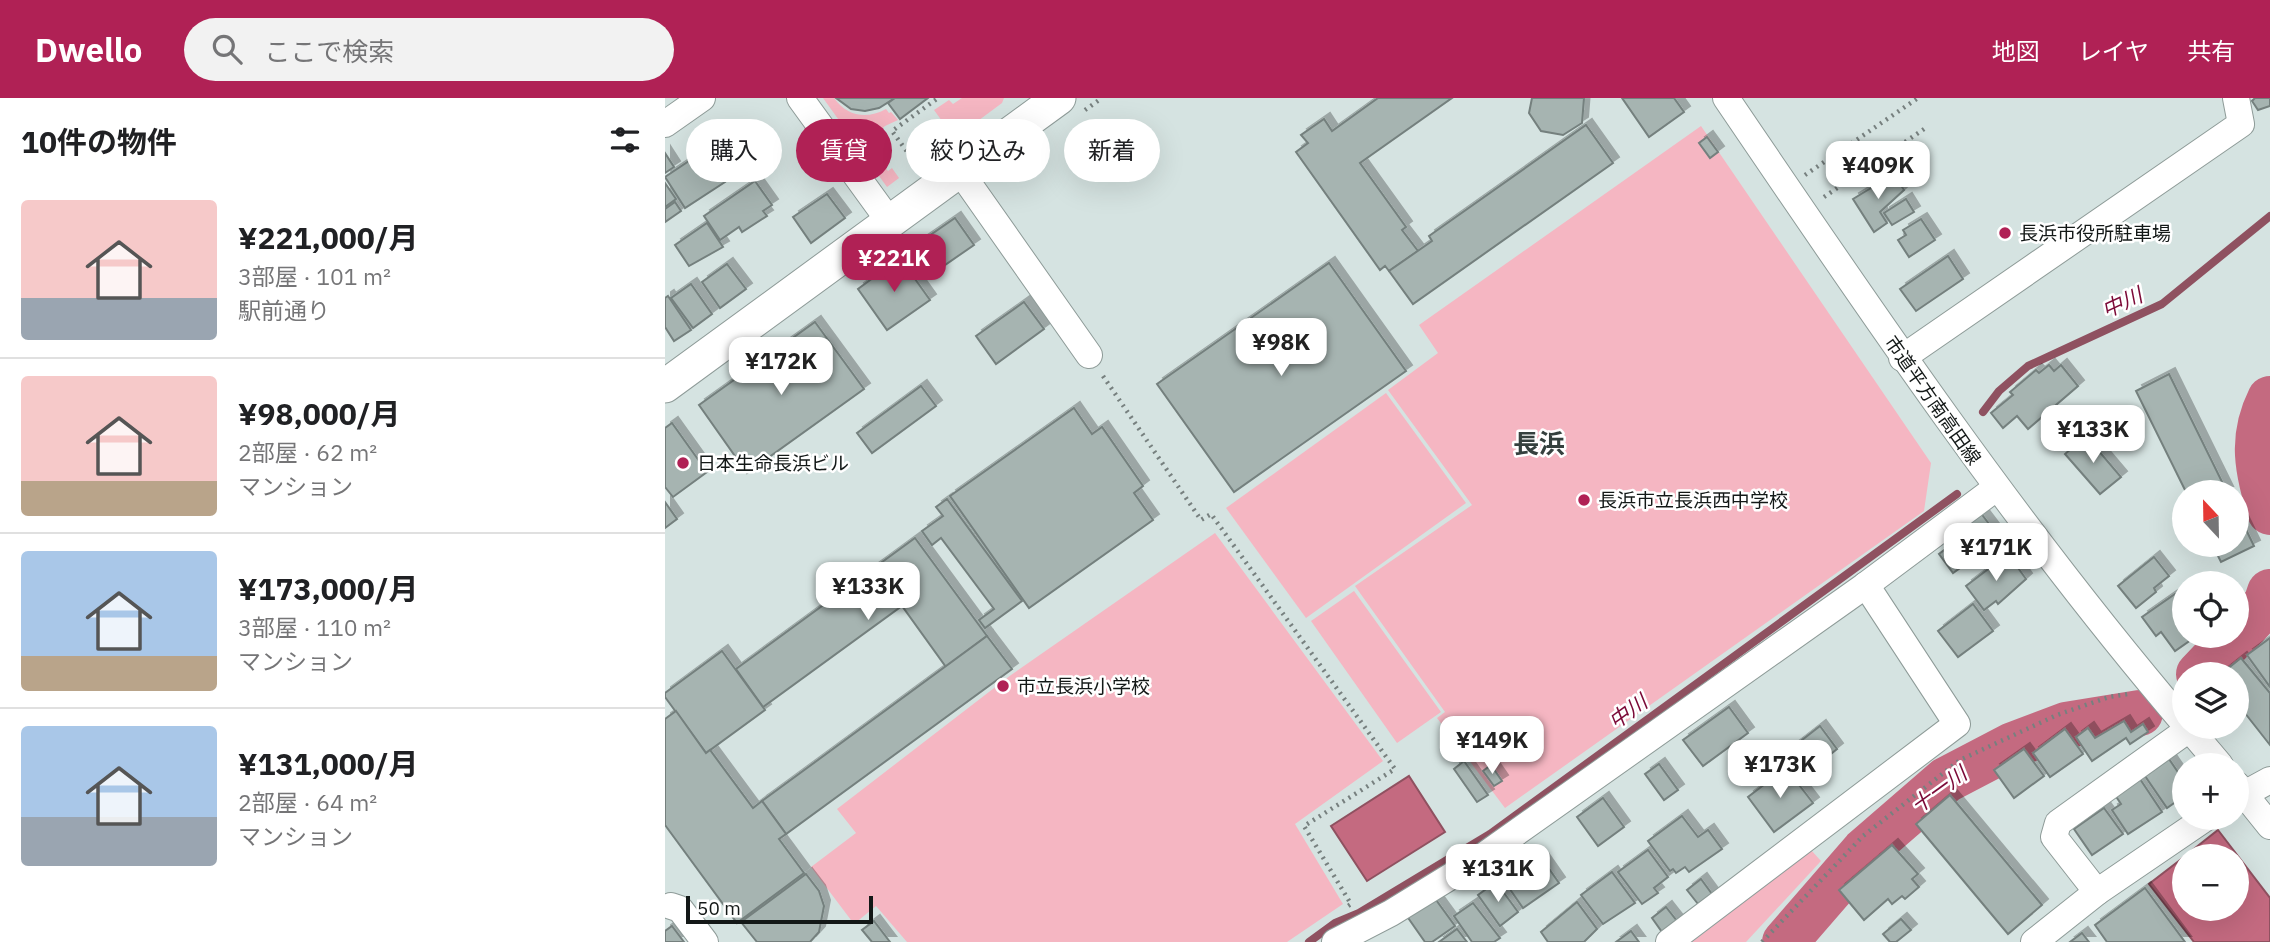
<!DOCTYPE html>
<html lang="ja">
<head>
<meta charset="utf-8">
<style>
	:root { --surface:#fff; --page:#f2f2f2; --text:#202124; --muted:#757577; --line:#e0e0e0; --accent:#b02155 }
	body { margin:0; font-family:"IBM Plex Sans","Noto Sans JP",sans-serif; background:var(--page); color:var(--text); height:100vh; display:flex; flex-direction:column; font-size:26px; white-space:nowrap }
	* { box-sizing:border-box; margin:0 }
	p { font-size:23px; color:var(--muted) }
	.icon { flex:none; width:38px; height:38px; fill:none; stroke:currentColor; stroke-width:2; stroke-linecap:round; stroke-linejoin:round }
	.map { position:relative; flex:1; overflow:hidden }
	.details { display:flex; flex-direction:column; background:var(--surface); width:665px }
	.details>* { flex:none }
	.hud { position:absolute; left:21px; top:21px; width:665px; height:63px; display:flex; gap:14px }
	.needle { width:46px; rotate:338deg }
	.buttons { position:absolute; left:1507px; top:382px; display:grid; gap:14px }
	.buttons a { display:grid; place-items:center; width:77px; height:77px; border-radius:50%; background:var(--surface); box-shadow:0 7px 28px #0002; font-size:35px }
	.scale { position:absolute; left:21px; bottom:18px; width:187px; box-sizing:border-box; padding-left:7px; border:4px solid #131817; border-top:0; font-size:19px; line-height:24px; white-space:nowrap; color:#131817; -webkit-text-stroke:5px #fff; paint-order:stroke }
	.price { position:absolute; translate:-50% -60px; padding:0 16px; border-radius:14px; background:#fff; color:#222; font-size:23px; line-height:46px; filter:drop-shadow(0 2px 4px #0008) }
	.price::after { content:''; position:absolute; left:50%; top:42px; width:21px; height:16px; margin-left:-10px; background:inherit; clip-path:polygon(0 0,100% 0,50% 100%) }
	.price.current { background:var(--accent); color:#fff }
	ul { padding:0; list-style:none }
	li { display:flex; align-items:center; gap:21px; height:175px; padding:0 21px }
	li+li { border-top:2px solid var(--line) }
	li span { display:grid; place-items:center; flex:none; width:196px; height:140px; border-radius:7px; color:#555 }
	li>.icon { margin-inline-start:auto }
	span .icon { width:84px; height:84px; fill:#fffc; stroke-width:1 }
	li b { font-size:30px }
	h2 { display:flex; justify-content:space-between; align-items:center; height:84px; padding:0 21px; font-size:30px }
	.pill { padding:0 24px; border-radius:32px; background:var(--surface); box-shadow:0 7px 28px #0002; font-size:24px; line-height:63px }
	.pill.current { background:var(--accent); color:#fff }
	header { display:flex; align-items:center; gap:42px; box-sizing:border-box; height:98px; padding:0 35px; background:var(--accent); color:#fff }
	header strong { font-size:33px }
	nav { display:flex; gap:38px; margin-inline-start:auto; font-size:24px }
	.search { width:490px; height:63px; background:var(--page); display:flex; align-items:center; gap:18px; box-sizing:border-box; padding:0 24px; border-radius:38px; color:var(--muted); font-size:26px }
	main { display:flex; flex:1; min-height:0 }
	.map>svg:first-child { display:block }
	.green { fill:#f5b6c2 }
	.water { fill:#c46a80; stroke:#8f5160; stroke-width:2 }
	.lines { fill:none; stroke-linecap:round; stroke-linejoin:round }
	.stream { stroke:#8f5160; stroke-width:8 }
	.river { stroke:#c46a80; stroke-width:46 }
	.building { fill:#a6b4b1; stroke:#74807e; stroke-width:2; filter:url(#shadow) }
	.minor-casing { stroke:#8e9b98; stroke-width:28 }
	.major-casing { stroke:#8e9b98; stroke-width:35 }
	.path { stroke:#77807f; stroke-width:4.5; stroke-dasharray:2 5; stroke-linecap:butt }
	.minor { stroke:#fff; stroke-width:26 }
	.major { stroke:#fff; stroke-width:33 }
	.poi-dot { fill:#b02155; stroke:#fff; stroke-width:2.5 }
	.labels { text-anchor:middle; stroke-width:5; stroke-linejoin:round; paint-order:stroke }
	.poi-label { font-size:19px; fill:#131817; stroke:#fff; text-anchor:start }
	.street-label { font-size:19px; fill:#131817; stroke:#fff }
	.water-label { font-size:21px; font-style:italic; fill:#7b0937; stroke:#fff }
	.district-label { font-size:26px; font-weight:bold; fill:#35403e; stroke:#fff }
</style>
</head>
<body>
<header>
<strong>Dwello</strong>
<div class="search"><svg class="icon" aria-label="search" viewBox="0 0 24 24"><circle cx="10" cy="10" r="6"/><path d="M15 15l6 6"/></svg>ここで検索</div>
<nav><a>地図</a><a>レイヤ</a><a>共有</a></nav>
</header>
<main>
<section class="details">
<h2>10件の物件<svg class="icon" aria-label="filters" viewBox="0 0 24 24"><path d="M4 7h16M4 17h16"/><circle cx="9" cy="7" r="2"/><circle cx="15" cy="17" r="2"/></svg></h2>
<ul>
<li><span style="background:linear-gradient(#f6c9c9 70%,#9aa5b1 0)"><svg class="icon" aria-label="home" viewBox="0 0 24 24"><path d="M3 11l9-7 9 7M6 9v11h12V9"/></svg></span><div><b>¥221,000/月</b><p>3部屋 · 101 m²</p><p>駅前通り</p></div></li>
<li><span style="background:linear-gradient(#f6c9c9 75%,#b9a48a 0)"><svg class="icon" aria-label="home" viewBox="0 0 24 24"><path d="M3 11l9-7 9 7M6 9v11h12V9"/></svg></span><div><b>¥98,000/月</b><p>2部屋 · 62 m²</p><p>マンション</p></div></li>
<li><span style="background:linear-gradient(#a9c7e8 75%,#b9a48a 0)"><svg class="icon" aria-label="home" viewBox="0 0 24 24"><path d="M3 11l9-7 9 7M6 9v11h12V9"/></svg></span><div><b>¥173,000/月</b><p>3部屋 · 110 m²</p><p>マンション</p></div></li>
<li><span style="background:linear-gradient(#a9c7e8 65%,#9aa5b1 0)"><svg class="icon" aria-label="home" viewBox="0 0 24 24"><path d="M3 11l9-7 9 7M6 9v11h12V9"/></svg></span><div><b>¥131,000/月</b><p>2部屋 · 64 m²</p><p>マンション</p></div></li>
</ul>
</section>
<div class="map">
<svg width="1605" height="844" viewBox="0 0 1605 844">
	<defs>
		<filter id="shadow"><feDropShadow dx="6" dy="-6" stdDeviation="0" flood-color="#0004"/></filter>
	</defs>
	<rect width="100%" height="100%" fill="#d5e3e1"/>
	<g class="green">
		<path d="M158 0H169C182 18 201 22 221 11L224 15 226 14 233 22 220 28 201 45 223 73 227 70 234 80 222 89Z"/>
		<polygon points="297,0 339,0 337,5 275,51 271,39 275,35 270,28 277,23 269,12 284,2 288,6"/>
		<polygon points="1036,28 1266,365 1259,413 840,710 772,620 780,614 690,488 807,407 723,292 773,255 754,227"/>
		<polygon points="721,295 801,405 641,520 561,410"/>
		<polygon points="550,435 718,663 630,726 678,806 622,844 242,844 211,808 189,826 146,769 191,735 172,711 346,577"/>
		<polygon points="689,493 776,614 732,645 646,523"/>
		<polygon points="1146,752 1156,763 1081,844 1027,844"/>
	</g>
	<g class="water">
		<polygon points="744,678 780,734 702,783 666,728"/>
		<polygon points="1553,732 1605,800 1605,844 1529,844 1484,786 1519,759 1519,810 1572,810 1572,758 1520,758"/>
	</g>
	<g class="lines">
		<g class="stream">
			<polyline points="1318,314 1334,293 1363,268 1497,206 1605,118"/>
			<polyline points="644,844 670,825 694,815 825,736 1292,396"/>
		</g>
		<g class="river">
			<path d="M1605 301C1585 341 1593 372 1605 414"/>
			<polyline points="1572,537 1601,506 1605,494"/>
			<polyline points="1534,576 1571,537"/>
			<polyline points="1120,844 1199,753 1281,682 1348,647 1401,627 1475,615"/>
		</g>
	</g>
	<g class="building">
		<polygon points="171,0 230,0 214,10 200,13 186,11"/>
		<polygon points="230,0 263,0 235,21 223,5"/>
		<polygon points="713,0 787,0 695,65 741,129 737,132 753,153 724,173 720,168 715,172 631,54 643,45 636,37 659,21 667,33"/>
		<polygon points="867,0 919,0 917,25 898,37 876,33 864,15"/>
		<polygon points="957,0 1009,0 1019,14 984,39"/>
		<polygon points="1590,0 1605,0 1605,8 1593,12 1587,3"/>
		<polygon points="921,27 948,65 748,206 724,173 767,143 764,138"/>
		<polygon points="1042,39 1053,54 1045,60 1034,45"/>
		<polygon points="39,53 60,84 20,110 0,79"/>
		<polygon points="0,55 9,69 0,75"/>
		<polygon points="1229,76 1239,92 1215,114 1222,125 1209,134 1188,101"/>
		<polygon points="90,83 107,107 98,113 102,118 77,134 74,129 55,142 39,118"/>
		<polygon points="0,85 11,101 0,109"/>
		<polygon points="162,96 180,120 146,145 128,119"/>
		<polygon points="1241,101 1249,114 1227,127 1219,115"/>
		<polygon points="10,104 16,113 0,124 0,111"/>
		<polygon points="290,120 309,147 267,176 248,149"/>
		<polygon points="1256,121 1270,142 1244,159 1233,142 1241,137 1238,132"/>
		<polygon points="42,125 58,149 24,168 10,147"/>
		<polygon points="1283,158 1298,181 1251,213 1235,191"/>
		<polygon points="235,160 265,202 222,232 193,191"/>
		<polygon points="664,165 741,273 569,394 492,286"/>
		<polygon points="62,166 81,191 55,210 37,184"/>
		<polygon points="26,186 47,216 28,230 6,200"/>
		<polygon points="3,198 26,232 9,243 0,229 0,200"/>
		<polygon points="359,204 379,231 331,266 311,238"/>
		<polygon points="150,224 199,291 82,375 34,307"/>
		<polygon points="1384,267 1389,273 1396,267 1413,288 1363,331 1352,318 1338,330 1326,315 1348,297 1345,294 1371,272 1374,275"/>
		<polygon points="1504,276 1562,394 1521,394 1471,293"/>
		<polygon points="256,288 271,308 207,355 192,335"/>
		<polygon points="409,310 427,336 437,329 478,388 469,395 488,422 364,510 285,398"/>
		<polygon points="7,325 42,374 8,399 0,389 0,330"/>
		<polygon points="1421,338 1456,379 1435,396 1400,356"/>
		<polygon points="282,401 357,503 320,530 314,522 329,511 276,440 267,447 257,433 278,418 271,409"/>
		<polygon points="0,404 12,421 0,430"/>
		<polygon points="1572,413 1589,448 1556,464 1547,446 1572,446"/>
		<polygon points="1315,414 1343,451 1323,465 1316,455 1288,475 1274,456 1287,446 1283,441"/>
		<polygon points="250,440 322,538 281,569 237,508 98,609 71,571"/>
		<polygon points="1343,456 1361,481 1333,506 1331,503 1319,512 1301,488"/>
		<polygon points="1489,459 1504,478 1489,490 1491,494 1471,510 1453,488"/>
		<polygon points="1510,496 1519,509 1519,537 1533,537 1510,553 1496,534 1491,538 1477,519"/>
		<polygon points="1308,506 1328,533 1293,559 1273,533"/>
		<polygon points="322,538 347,571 121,736 97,703"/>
		<polygon points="1605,540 1605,589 1582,557"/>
		<polygon points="57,553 100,612 41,655 0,599 0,595"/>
		<polygon points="1576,560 1605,595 1605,647 1572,605 1572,576 1556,576"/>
		<polygon points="1064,609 1083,635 1038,668 1018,642"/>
		<polygon points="11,613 41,655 45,652 88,710 97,703 121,736 114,741 139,775 72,825 0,727 0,621"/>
		<polygon points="1459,623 1466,634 1478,626 1483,634 1465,646 1461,640 1427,663 1411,639 1423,630 1430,640"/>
		<polygon points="1155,628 1172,651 1151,668 1153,672 1145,678 1123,653"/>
		<polygon points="1400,631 1418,656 1385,679 1368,655"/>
		<polygon points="1359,651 1379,678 1349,700 1329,672"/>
		<polygon points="1504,661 1519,683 1519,698 1502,710 1480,678"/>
		<polygon points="799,663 823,697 812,704 789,671"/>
		<polygon points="994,666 1013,692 999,702 980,676"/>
		<polygon points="826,667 837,683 829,688 818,673"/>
		<polygon points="1121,670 1148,705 1109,734 1083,699"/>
		<polygon points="1471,675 1497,714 1463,736 1447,712 1456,706 1446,691"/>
		<polygon points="1285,697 1377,807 1343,836 1251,726"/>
		<polygon points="938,700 959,729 933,748 912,719"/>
		<polygon points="1439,710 1458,736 1427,757 1409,731"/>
		<polygon points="1017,718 1033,739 1043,732 1057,751 1024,774 1020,769 1011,775 1008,771 1005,773 983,743"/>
		<polygon points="1227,747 1253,776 1247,781 1254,789 1240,801 1237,798 1227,806 1223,801 1199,822 1174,792"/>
		<polygon points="983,752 1003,779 989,790 993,795 977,806 953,774"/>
		<polygon points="878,762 894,785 858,810 842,787"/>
		<polygon points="947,774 970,805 938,826 916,797"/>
		<polygon points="141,776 154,793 159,808 154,834 145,844 92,844 76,824"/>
		<polygon points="1036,781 1047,796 1033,806 1022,792"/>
		<polygon points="831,784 853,814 835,828 813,797"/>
		<polygon points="1480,790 1520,844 1442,844 1430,827"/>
		<polygon points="766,795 790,828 767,844 760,844 739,814"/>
		<polygon points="912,804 932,831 919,844 883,844 876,834"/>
		<polygon points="808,805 835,840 829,844 807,844 789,818"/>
		<polygon points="1001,809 1012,823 997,834 987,820"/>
		<polygon points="1236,821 1246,832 1231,844 1225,844 1218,836"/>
		<polygon points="209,823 225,844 207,844 197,832"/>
		<polygon points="7,828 19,844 0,844 0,833"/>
		<polygon points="792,831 802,844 774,844"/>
		<polygon points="966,833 974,844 951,844"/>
		<polygon points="1417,835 1424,844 1405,844"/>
	</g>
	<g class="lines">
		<defs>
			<g id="minor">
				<polyline points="135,0 225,124"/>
				<path d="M1061 0C1206 214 1351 428 1519 625"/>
				<polyline points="0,26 37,0"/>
				<polyline points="294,72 424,257"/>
				<polyline points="1237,260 1576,26 1571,0"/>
				<polyline points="1522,628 1555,667"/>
				<polyline points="1572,687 1605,728"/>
				<polyline points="1572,700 1605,682"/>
				<polyline points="1432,794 1389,739 1393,725 1524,631"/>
				<polyline points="6,808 15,811 40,844"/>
				<polyline points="670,844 726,815 814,761 1201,487 1331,390"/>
				<polyline points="1004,844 1292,626 1201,487"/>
				<polyline points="1369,844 1432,794 1542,719"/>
			</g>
			<polyline id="major" points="0,288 394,0"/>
		</defs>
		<use href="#minor" class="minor-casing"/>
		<use href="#major" class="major-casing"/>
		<g class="path">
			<polyline points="420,12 437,0"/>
			<polyline points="254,70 227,33 273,0"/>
			<polyline points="1140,77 1253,0"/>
			<polyline points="1159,99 1262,29"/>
			<polyline points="438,278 536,422 546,416 730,671 639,728 686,806 683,808"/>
			<polyline points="1097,844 1198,738 1295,662 1392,617 1444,599 1463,596"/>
		</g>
		<use href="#minor" class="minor"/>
		<use href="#major" class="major"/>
	</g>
	<g class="poi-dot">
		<circle cx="1340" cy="135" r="7"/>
		<circle cx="18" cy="365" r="7"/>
		<circle cx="919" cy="402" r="7"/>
		<circle cx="338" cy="588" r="7"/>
	</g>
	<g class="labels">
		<g class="poi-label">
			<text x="1354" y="142">長浜市役所駐車場</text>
			<text x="32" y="372">日本生命長浜ビル</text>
			<text x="933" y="409">長浜市立長浜西中学校</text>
			<text x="352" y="595">市立長浜小学校</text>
		</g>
		<g class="street-label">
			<text transform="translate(1268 302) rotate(55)" y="7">市道平方南高田線</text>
		</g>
		<g class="water-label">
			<text transform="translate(1457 205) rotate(-25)" y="7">中川</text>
			<text transform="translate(963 614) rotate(-36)" y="7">中川</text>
			<text transform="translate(1274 692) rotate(-36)" y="7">十一川</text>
		</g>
		<g class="district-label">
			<text x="874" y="355">長浜</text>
		</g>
	</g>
</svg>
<div class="buttons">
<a><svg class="needle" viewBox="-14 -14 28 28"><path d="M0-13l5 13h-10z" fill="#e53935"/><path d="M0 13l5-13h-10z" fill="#757577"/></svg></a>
<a><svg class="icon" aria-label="locate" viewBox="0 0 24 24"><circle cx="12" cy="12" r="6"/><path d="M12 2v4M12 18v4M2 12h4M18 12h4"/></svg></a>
<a><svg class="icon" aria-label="layers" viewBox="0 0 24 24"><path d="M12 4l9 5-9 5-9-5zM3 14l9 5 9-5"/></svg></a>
<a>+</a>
<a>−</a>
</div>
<div class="scale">50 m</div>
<b class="price" style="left:1213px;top:103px">¥409K</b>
<b class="price current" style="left:229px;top:196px">¥221K</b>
<b class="price" style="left:616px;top:280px">¥98K</b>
<b class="price" style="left:116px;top:299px">¥172K</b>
<b class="price" style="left:1428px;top:367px">¥133K</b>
<b class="price" style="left:1331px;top:485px">¥171K</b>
<b class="price" style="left:203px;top:524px">¥133K</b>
<b class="price" style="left:827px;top:678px">¥149K</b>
<b class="price" style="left:1115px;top:702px">¥173K</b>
<b class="price" style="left:833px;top:806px">¥131K</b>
<div class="hud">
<a class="pill">購入</a>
<a class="pill current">賃貸</a>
<a class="pill">絞り込み</a>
<a class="pill">新着</a>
</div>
</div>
</main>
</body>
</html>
